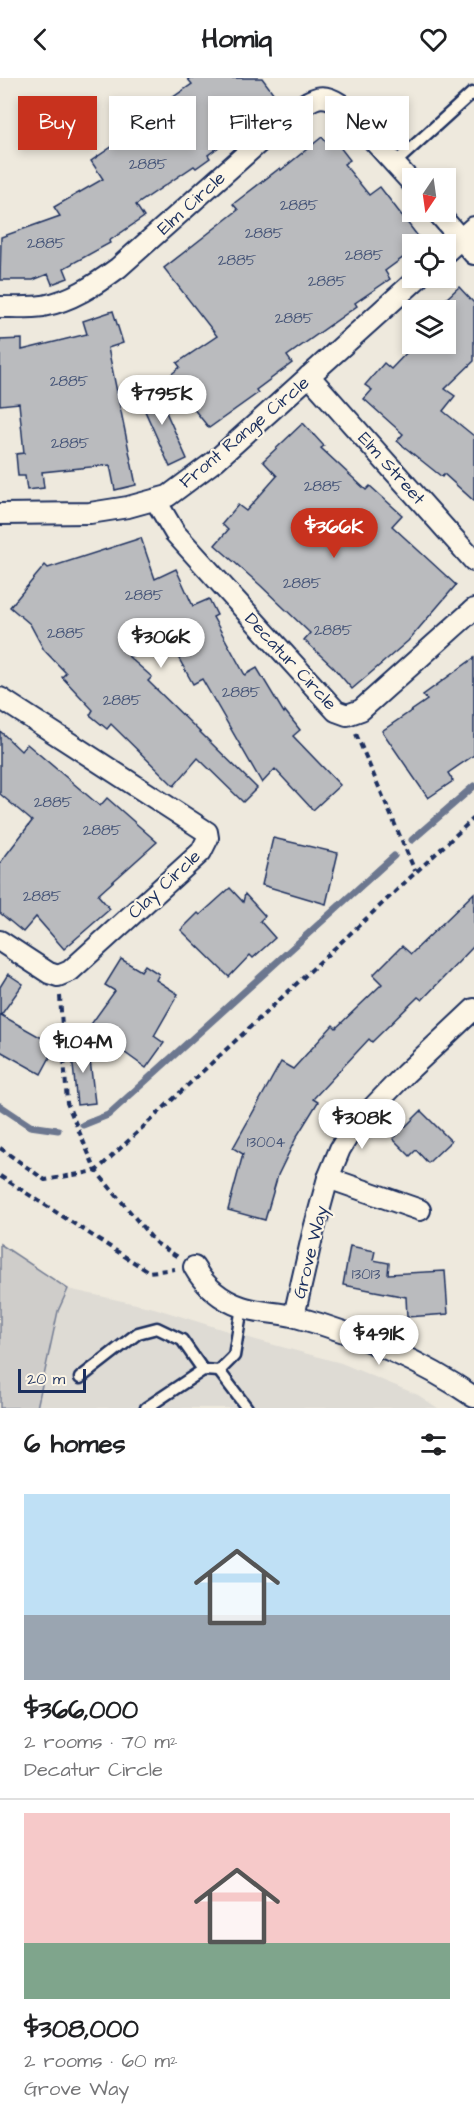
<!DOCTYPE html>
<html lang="en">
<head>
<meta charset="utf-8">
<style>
	:root { --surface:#fff; --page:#f2f2f2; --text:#202124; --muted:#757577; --line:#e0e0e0; --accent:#c8321e }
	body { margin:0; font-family:"Architects Daughter",sans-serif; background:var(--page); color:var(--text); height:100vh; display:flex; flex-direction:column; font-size:22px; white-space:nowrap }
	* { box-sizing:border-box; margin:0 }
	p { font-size:20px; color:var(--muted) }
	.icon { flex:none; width:33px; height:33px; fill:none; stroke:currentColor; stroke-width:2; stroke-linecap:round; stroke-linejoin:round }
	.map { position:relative; height:1330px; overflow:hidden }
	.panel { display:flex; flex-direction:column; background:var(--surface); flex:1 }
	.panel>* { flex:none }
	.banner { position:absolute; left:18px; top:18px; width:438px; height:54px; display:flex; gap:12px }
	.needle { width:39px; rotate:193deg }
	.controls { position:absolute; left:402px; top:90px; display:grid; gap:12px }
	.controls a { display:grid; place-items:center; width:54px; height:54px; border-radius:0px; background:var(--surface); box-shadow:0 3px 9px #0003; font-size:30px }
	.scale { position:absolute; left:18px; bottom:15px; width:68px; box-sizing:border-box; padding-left:6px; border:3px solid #1b2f5e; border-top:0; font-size:16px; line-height:21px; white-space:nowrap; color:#1b2f5e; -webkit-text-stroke:4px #fcf5e5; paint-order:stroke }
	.price { position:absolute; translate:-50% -51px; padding:0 14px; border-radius:21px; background:#fff; color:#222; font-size:20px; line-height:39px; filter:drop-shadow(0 2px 3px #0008) }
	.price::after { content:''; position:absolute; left:50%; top:36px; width:18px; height:14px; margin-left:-9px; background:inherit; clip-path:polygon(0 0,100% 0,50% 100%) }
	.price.selected { background:var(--accent); color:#fff }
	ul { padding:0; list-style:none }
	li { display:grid; align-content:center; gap:12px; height:318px; padding:0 24px }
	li+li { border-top:2px solid var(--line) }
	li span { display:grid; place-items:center; height:186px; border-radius:0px; color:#555 }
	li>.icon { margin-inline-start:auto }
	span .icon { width:108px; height:108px; fill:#fffc; stroke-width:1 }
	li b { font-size:26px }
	h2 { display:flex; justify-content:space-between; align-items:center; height:72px; padding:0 24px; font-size:26px }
	.pill { padding:0 21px; border-radius:0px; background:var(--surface); box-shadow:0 3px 9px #0003; font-size:21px; line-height:54px }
	.pill.selected { background:var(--accent); color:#fff }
	header { display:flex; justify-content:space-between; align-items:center; height:78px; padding:0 24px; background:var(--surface); font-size:27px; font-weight:800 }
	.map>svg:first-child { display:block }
	.built { fill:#dedbd4 }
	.green { fill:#cfcdca; stroke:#757e94; stroke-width:1.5 }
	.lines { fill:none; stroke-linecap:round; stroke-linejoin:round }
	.stream { stroke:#6c778f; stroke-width:7 }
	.building { fill:#babbbe; stroke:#1b2f5e; stroke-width:1.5 }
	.lane-casing { stroke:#1b2f5e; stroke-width:15 }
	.street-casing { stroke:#1b2f5e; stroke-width:24 }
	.path { stroke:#1b2f5e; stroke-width:4; stroke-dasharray:6 4.5; stroke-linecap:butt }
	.lane { stroke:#fcf5e5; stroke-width:10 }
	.street { stroke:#fcf5e5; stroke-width:20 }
	.labels { text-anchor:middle; stroke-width:4.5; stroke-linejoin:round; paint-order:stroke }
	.number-label { font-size:15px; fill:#435276 }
	.street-label { font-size:18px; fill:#1b2f5e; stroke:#fcf5e5 }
</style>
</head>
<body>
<header><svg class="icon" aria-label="back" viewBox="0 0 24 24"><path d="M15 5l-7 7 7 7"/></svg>Homiq<svg class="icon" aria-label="heart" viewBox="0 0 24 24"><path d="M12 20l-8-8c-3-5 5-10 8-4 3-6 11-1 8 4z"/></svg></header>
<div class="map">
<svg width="474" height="1330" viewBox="0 0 474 1330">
	<rect width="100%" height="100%" fill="#eee9dd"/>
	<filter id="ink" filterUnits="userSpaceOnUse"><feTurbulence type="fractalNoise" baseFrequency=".0167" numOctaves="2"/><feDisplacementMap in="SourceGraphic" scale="12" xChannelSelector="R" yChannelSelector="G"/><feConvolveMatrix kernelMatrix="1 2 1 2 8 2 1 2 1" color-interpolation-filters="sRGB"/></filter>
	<g filter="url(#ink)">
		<polygon class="built" points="68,1211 154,1230 256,1262 341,1285 418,1317 438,1330 37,1330 58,1233"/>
		<polygon class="green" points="0,1166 68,1211 58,1233 37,1330 0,1330"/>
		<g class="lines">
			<g class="stream">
				<polyline points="412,762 474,708"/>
				<polyline points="0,1028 30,1048 58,1052"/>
				<polyline points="83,1047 108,1037 394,778"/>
			</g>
		</g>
		<g class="building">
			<polygon points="187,0 262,0 280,24 208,77 210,80 196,90 194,88 136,127 144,139 109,163 110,165 64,190 68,200 52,206 48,196 33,202 0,202 1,159 60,138 54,129 103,101 91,83 160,36 156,31 192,6"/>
			<polygon points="322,59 330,69 336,64 350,82 344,86 369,117 380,109 423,165 412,166 412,173 385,193 390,201 355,225 357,228 287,278 292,285 256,312 258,315 209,350 168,299 180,289 177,285 217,258 164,190 238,132 233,126 280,90 281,92"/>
			<polygon points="459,209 474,225 474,283 445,311 455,318 443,333 474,358 474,423 444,396 442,399 397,363 403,356 364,321 372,312 365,307 384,285 391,291 415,266 446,266 446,232 434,232"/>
			<polygon points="113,233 123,265 108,270 136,407 115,412 110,387 42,394 44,410 27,412 25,398 18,398 16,376 24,375 19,325 0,327 0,262 22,261 22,272 87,256 83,243"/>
			<polygon points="154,307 187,381 170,389 137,315"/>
			<polygon points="303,345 324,368 321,370 366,412 370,408 402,437 392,448 456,507 408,563 352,611 333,589 304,562 310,555 260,507 215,467 228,452 222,446 238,427 246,433 277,398 263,383"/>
			<polygon points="141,460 155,501 176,491 193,528 209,521 217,537 213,539 245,597 257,590 284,635 285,633 300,652 293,658 340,707 313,732 275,691 262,705 202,601 193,606 168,561 129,579 152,599 148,603 257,710 243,724 198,680 174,708 111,646 107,651 90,637 93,632 62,599 66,595 44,572 30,546 10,529 45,487 48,490"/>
			<polygon points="474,580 474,677 448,695 453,703 428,720 382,653 427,622 423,617"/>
			<polygon points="0,653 21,673 27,666 100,728 107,720 157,764 98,817 110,831 64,871 36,839 23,854 0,835 0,785 32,743 0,716"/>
			<polygon points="273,760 338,775 326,826 262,807"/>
			<polygon points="230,810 243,824 245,816 265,838 260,843 275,860 253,880 250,877 229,899 181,852 198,835 200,837"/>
			<polygon points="474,815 474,868 422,922 418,919 372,964 369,961 313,1021 318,1024 297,1058 278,1097 265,1142 228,1132 243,1076 233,1070 281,984 293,991 333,947 336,950 382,906 373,897 402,868 411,876"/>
			<polygon points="121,881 141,893 145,887 159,896 156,902 178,916 154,958 164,965 146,990 89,949 115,913 105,907"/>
			<polygon points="8,896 23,906 1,937 56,968 41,996 0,973 0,909"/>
			<polygon points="88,965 95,1025 77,1027 71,967"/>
			<polygon points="421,1033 451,1063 428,1085 416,1072 410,1078 393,1061"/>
			<polygon points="350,1168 375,1173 373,1182 389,1185 388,1196 445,1193 448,1236 407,1239 406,1219 343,1207"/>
		</g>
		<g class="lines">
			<defs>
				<g id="lane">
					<polyline points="395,85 472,15 474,17"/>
					<polyline points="242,1229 234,1278 219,1293 247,1330"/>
					<polyline points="80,1300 138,1255 157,1250 182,1262 203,1292"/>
					<polyline points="146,1330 203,1292 219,1293"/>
				</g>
				<g id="street">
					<polyline points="437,134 474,176"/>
					<polyline points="446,174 474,149"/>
					<path d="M0 229C14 229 29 230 43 228 71 223 95 207 118 190L292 35C311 22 319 12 340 26L412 105"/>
					<polyline points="309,298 474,483"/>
					<polyline points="156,423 175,455 336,633 347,637 361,632 474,531"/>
					<polyline points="0,436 90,435 128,429 168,418 215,383 418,200"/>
					<polyline points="0,620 207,754 208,760 201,774 70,893 58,898 49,895 0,863"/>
					<polyline points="328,1100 420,1132"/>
					<path d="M194 1189C204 1207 221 1222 242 1229 259 1235 278 1234 296 1239 358 1256 420 1282 474 1319"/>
					<polyline points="294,1238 313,1155 328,1100 340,1071 353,1050 405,996 474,931"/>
				</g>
			</defs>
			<use href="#lane" class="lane-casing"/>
			<use href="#street" class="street-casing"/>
			<g class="path">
				<polyline points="356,656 415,793"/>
				<polyline points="60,918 67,1025 96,1093 156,1165 178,1179"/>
				<polyline points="0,1070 45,1102 96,1093 474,740"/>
				<polyline points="0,1098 149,1194 175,1191"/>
			</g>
			<use href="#lane" class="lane"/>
			<use href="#street" class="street"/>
		</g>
	</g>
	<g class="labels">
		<g class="number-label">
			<text x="148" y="91">2885</text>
			<text x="299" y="132">2885</text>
			<text x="264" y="160">2885</text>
			<text x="46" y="170">2885</text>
			<text x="364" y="182">2885</text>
			<text x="237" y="187">2885</text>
			<text x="327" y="208">2885</text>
			<text x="294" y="245">2885</text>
			<text x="69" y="308">2885</text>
			<text x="70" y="370">2885</text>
			<text x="323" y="413">2885</text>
			<text x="302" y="510">2885</text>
			<text x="144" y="522">2885</text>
			<text x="333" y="557">2885</text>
			<text x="66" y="560">2885</text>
			<text x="241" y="619">2885</text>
			<text x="122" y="627">2885</text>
			<text x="53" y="729">2885</text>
			<text x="102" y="757">2885</text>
			<text x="42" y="823">2885</text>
			<text x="266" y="1069">13004</text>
			<text x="366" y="1201">13013</text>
		</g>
		<g class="street-label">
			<text transform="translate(191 125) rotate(-42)" y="6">Elm Circle</text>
			<text transform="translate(244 354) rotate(-40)" y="6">Front Range Circle</text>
			<text transform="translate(392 390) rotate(48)" y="6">Elm Street</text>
			<text transform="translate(291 583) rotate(47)" y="6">Decatur Circle</text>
			<text transform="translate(164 806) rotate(-43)" y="6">Clay Circle</text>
			<text transform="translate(310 1174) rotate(-76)" y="6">Grove Way</text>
		</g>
	</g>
</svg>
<div class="controls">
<a><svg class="needle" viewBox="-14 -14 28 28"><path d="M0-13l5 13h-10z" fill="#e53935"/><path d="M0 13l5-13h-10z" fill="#757577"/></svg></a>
<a><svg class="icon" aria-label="locate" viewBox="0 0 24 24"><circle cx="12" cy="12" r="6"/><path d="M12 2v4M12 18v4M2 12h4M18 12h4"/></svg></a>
<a><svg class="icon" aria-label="layers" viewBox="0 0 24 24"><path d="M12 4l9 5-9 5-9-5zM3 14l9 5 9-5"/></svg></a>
</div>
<div class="scale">20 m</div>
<b class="price" style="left:162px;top:348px">$795K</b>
<b class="price selected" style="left:334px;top:481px">$366K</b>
<b class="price" style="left:161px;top:591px">$306K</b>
<b class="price" style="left:83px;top:996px">$1.04M</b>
<b class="price" style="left:362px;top:1072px">$308K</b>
<b class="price" style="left:379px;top:1288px">$491K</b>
<div class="banner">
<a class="pill selected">Buy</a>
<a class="pill">Rent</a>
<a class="pill">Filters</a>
<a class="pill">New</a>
</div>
</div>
<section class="panel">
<h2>6 homes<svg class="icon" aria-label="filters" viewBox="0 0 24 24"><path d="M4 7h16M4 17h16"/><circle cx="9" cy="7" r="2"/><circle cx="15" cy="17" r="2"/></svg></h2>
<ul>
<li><span style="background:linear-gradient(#bfe0f5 65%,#9aa5b1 0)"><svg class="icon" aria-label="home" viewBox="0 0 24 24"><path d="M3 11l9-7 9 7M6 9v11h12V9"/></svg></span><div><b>$366,000</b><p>2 rooms · 70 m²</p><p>Decatur Circle</p></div></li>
<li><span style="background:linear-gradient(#f6c9c9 70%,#7fa58c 0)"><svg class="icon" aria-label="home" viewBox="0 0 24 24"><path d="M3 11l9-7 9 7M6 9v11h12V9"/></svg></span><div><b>$308,000</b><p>2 rooms · 60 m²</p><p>Grove Way</p></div></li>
</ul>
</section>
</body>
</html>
